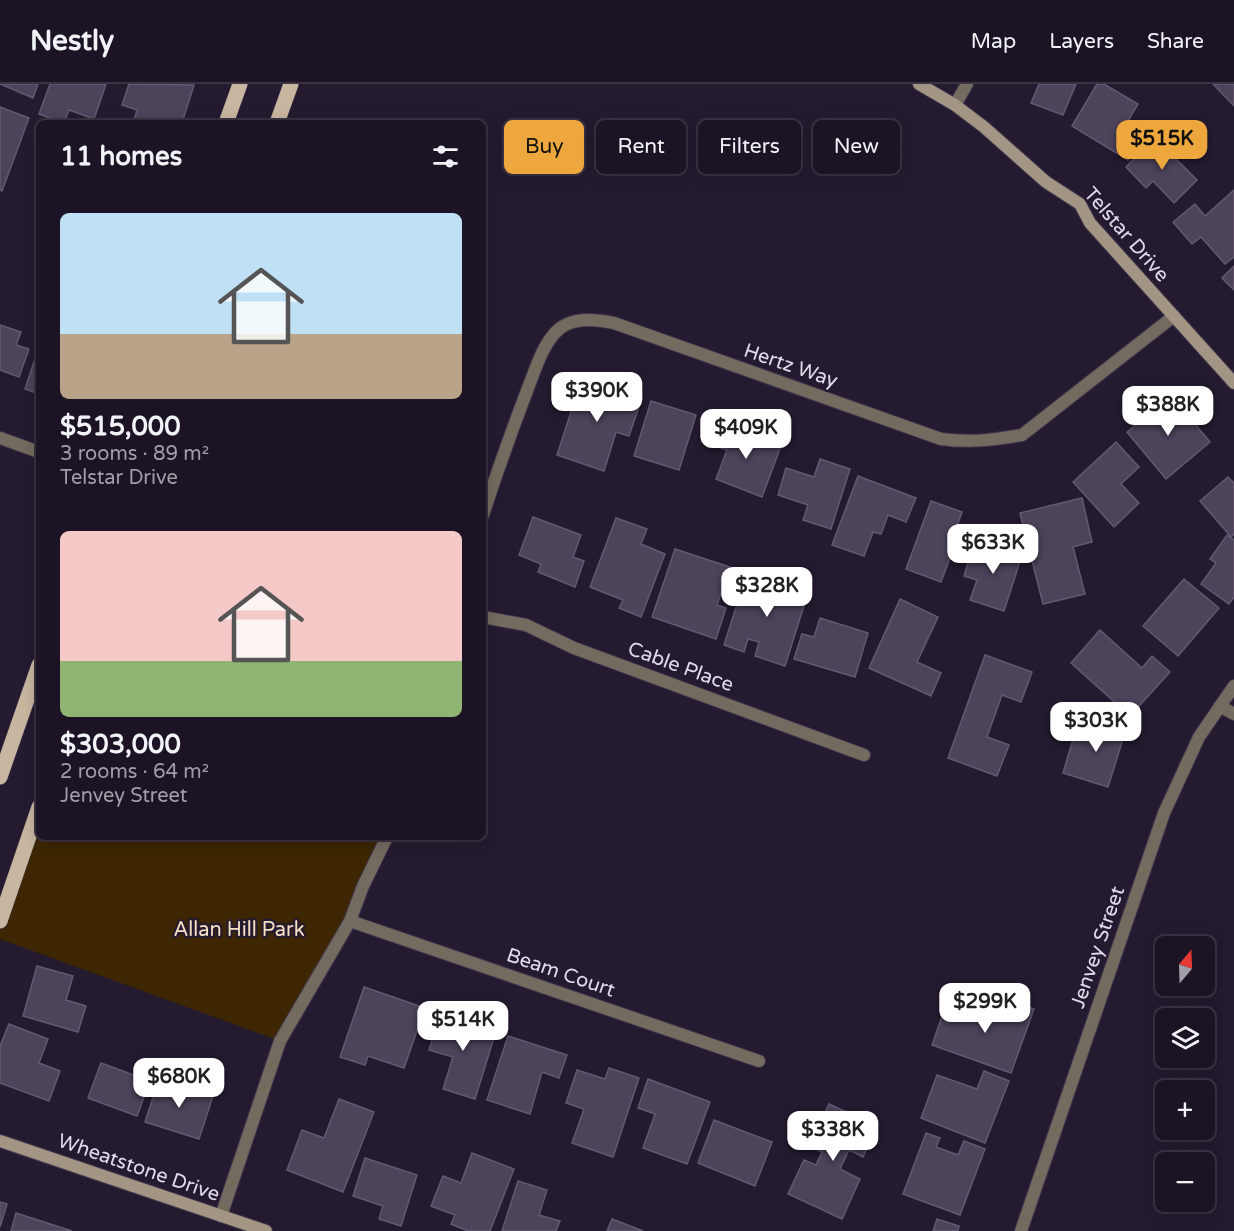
<!DOCTYPE html>
<html lang="en">
<head>
<meta charset="utf-8">
<style>
	:root { --surface:#1c1425; --page:#292132; --text:#f1f3f6; --muted:#a09ea7; --line:#3a3342; --accent:#eea73c }
	body { margin:0; font-family:"Varela Round",sans-serif; background:var(--page); color:var(--text); height:100vh; display:flex; flex-direction:column; font-size:22px; white-space:nowrap }
	* { box-sizing:border-box; margin:0 }
	p { font-size:20px; color:var(--muted) }
	.icon { flex:none; width:33px; height:33px; fill:none; stroke:currentColor; stroke-width:2; stroke-linecap:round; stroke-linejoin:round }
	.map { position:relative; flex:1; overflow:hidden }
	.drawer { position:absolute; left:36px; top:36px; width:450px; height:720px; display:flex; flex-direction:column; background:var(--surface); border-radius:9px; box-shadow:0 3px 15px #0003,0 0 0 2px var(--line) }
	.drawer>* { flex:none }
	.hud { position:absolute; left:504px; top:36px; width:570px; height:54px; display:flex; gap:12px }
	.needle { width:39px; rotate:19deg }
	.fabs { position:absolute; left:1155px; top:852px; display:grid; gap:12px }
	.fabs a { display:grid; place-items:center; width:60px; height:60px; border-radius:9px; background:var(--surface); box-shadow:0 3px 15px #0003,0 0 0 2px var(--line); font-size:30px }
	.price { position:absolute; translate:-50% -51px; padding:0 14px; border-radius:12px; background:#fff; color:#222; font-size:20px; line-height:39px; filter:drop-shadow(0 2px 3px #0008) }
	.price::after { content:''; position:absolute; left:50%; top:36px; width:18px; height:14px; margin-left:-9px; background:inherit; clip-path:polygon(0 0,100% 0,50% 100%) }
	.price.selected { background:var(--accent); color:#111 }
	ul { padding:0; list-style:none }
	li { display:grid; align-content:center; gap:12px; height:318px; padding:0 24px }
	li span { display:grid; place-items:center; height:186px; border-radius:9px; color:#555 }
	li>.icon { margin-inline-start:auto }
	span .icon { width:108px; height:108px; fill:#fffc; stroke-width:1 }
	li b { font-size:26px }
	h2 { display:flex; justify-content:space-between; align-items:center; height:72px; padding:0 24px; font-size:26px }
	.tag { padding:0 21px; border-radius:9px; background:var(--surface); box-shadow:0 3px 15px #0003,0 0 0 2px var(--line); font-size:21px; line-height:54px }
	.tag.selected { background:var(--accent); color:#111 }
	header { display:flex; align-items:center; gap:36px; box-sizing:border-box; height:84px; padding:0 30px; background:var(--surface); border-bottom:2px solid var(--line) }
	header strong { font-size:28px }
	nav { display:flex; gap:33px; margin-inline-start:auto; font-size:21px }
	.map>svg:first-child { display:block }
	.green { fill:#3d2601 }
	.building { fill:#4d435b; stroke:#645972; stroke-width:1.5 }
	.lines { fill:none; stroke-linecap:round; stroke-linejoin:round }
	.street-casing { stroke:#3f364b; stroke-width:14 }
	.secondary-casing { stroke:#3f364b; stroke-width:14 }
	.primary-casing { stroke:#3f364b; stroke-width:16 }
	.street { stroke:#736b60; stroke-width:12 }
	.secondary { stroke:#a39584; stroke-width:12 }
	.primary { stroke:#c8b6a0; stroke-width:15 }
	.labels { text-anchor:middle; stroke-width:4.5; stroke-linejoin:round; paint-order:stroke }
	.street-label { font-size:20px; fill:#e1dbea; stroke:#251b31 }
	.park-label { font-size:20px; fill:#f6dec0; stroke:#251b31 }
</style>
</head>
<body>
<header>
<strong>Nestly</strong>
<nav><a>Map</a><a>Layers</a><a>Share</a></nav>
</header>
<div class="map">
<svg width="1234" height="1147" viewBox="0 0 1234 1147">
	<rect width="100%" height="100%" fill="#251b31"/>
	<polygon class="green" points="39,723 39,753 387,753 363,802 280,957 0,855 0,837"/>
	<g class="building">
		<polygon points="0,0 38,0 33,14"/>
		<polygon points="50,0 106,0 94,35 69,26 64,39 39,30"/>
		<polygon points="129,0 194,1 182,39 133,39 137,26 122,21"/>
		<polygon points="1039,0 1076,0 1063,31 1031,19"/>
		<polygon points="1097,0 1104,0 1138,20 1122,47 1139,57 1128,76 1072,42"/>
		<polygon points="1213,0 1234,0 1234,22"/>
		<polygon points="0,23 29,34 2,107 0,106"/>
		<polygon points="1155,54 1197,96 1174,119 1153,97 1146,104 1126,83"/>
		<polygon points="1234,106 1234,173 1225,180 1201,153 1192,160 1173,138 1195,120 1205,132"/>
		<polygon points="1234,182 1234,206 1222,194"/>
		<polygon points="0,241 21,248 16,261 29,265 19,293 0,286"/>
		<polygon points="36,272 39,273 39,310 25,305"/>
		<polygon points="582,294 642,314 629,352 616,348 604,387 557,371"/>
		<polygon points="1171,312 1210,358 1166,395 1127,348"/>
		<polygon points="651,317 696,331 679,386 634,372"/>
		<polygon points="723,340 781,362 762,413 716,395 727,366 715,362"/>
		<polygon points="1116,358 1139,383 1121,400 1139,419 1114,443 1073,398"/>
		<polygon points="820,375 850,385 831,445 803,436 808,421 778,411 786,384 814,393"/>
		<polygon points="858,392 916,414 906,438 888,431 881,450 873,448 864,472 832,461"/>
		<polygon points="1228,393 1234,399 1234,450 1231,453 1200,417"/>
		<polygon points="1082,414 1092,458 1073,463 1085,510 1043,520 1020,429"/>
		<polygon points="931,417 962,428 956,445 975,452 966,477 951,471 941,498 906,485"/>
		<polygon points="533,433 581,451 573,473 584,477 575,503 538,488 541,480 519,471"/>
		<polygon points="616,434 647,445 641,460 665,470 641,533 619,524 623,516 590,503"/>
		<polygon points="1227,451 1234,456 1234,513 1229,520 1201,500 1216,479 1210,475"/>
		<polygon points="989,460 1022,471 1004,527 970,516 977,496 964,492 972,465 986,469"/>
		<polygon points="675,465 730,483 717,521 726,524 716,555 652,533"/>
		<polygon points="747,489 808,509 785,582 755,572 759,558 748,555 744,568 724,561"/>
		<polygon points="1184,495 1219,524 1178,572 1143,542"/>
		<polygon points="900,515 938,533 917,578 941,589 931,612 869,584"/>
		<polygon points="820,534 868,549 855,593 794,575 802,550 814,553"/>
		<polygon points="1100,546 1142,584 1152,572 1170,588 1130,632 1071,579"/>
		<polygon points="985,571 1032,588 1021,618 1002,611 987,653 1009,661 997,692 948,674"/>
		<polygon points="1102,634 1127,642 1108,703 1063,689 1077,642 1097,649"/>
		<polygon points="37,882 73,892 66,916 86,922 78,948 23,932"/>
		<polygon points="364,903 425,924 404,984 368,972 365,981 340,973"/>
		<polygon points="1006,915 1034,925 1011,989 932,961 947,918 998,937"/>
		<polygon points="440,929 462,936 463,933 497,944 475,1015 443,1005 453,973 429,966"/>
		<polygon points="9,940 48,955 39,979 60,987 49,1017 0,999 0,962"/>
		<polygon points="508,952 567,971 559,994 542,988 530,1030 487,1016"/>
		<polygon points="101,979 150,997 137,1032 88,1014"/>
		<polygon points="609,984 639,994 613,1073 572,1059 584,1025 566,1019 577,986 605,995"/>
		<polygon points="984,987 1009,997 985,1059 921,1034 937,991 977,1005"/>
		<polygon points="159,995 213,1012 199,1055 145,1038"/>
		<polygon points="648,995 710,1018 687,1080 643,1064 655,1030 638,1024"/>
		<polygon points="339,1015 374,1028 343,1108 287,1086 302,1046 324,1054"/>
		<polygon points="829,1020 877,1042 863,1073 849,1066 840,1085 860,1095 842,1135 788,1110 804,1076 816,1081 822,1068 810,1062"/>
		<polygon points="714,1036 772,1058 755,1102 698,1079"/>
		<polygon points="926,1049 940,1054 936,1063 958,1071 964,1057 985,1065 960,1131 903,1110"/>
		<polygon points="472,1069 514,1085 490,1147 468,1147 451,1140 455,1131 431,1122 443,1092 461,1099"/>
		<polygon points="365,1074 417,1091 401,1142 379,1135 383,1122 353,1112"/>
		<polygon points="518,1097 547,1106 539,1131 560,1137 556,1147 502,1147"/>
		<polygon points="0,1118 7,1120 0,1143"/>
		<polygon points="16,1129 72,1147 11,1147"/>
		<polygon points="612,1135 643,1147 607,1147"/>
		<polygon points="937,1135 959,1142 958,1147 933,1147"/>
	</g>
	<g class="lines">
		<defs>
			<g id="street">
				<polyline points="955,21 967,0"/>
				<polyline points="0,354 39,368"/>
				<path d="M483 431C497 388 512 346 528 304 535 287 541 265 554 250 569 232 594 235 614 239L941 355C971 359 992 356 1022 351L1174 232"/>
				<polyline points="483,533 526,541 574,564 864,671"/>
				<polyline points="1220,622 1234,630"/>
				<polyline points="350,837 759,977"/>
				<polyline points="221,1132 280,957 350,837 363,802 387,753"/>
				<polyline points="1021,1147 1164,729 1199,653 1234,602"/>
			</g>
			<g id="secondary">
				<polyline points="919,0 955,21 984,43 1046,98 1080,120 1090,139 1234,299"/>
				<polyline points="0,1057 266,1147"/>
			</g>
			<g id="primary">
				<polyline points="226,39 240,0"/>
				<polyline points="277,39 291,0"/>
				<polyline points="0,693 39,581"/>
				<polyline points="0,837 39,723"/>
			</g>
		</defs>
		<use href="#street" class="street-casing"/>
		<use href="#secondary" class="secondary-casing"/>
		<use href="#primary" class="primary-casing"/>
		<use href="#street" class="street"/>
		<use href="#secondary" class="secondary"/>
		<use href="#primary" class="primary"/>
	</g>
	<g class="labels">
		<g class="street-label">
			<text transform="translate(1127 150) rotate(49)" y="7">Telstar Drive</text>
			<text transform="translate(791 281) rotate(19)" y="7">Hertz Way</text>
			<text transform="translate(681 582) rotate(20)" y="7">Cable Place</text>
			<text transform="translate(1097 863) rotate(-71)" y="7">Jenvey Street</text>
			<text transform="translate(561 888) rotate(19)" y="7">Beam Court</text>
			<text transform="translate(139 1083) rotate(19)" y="7">Wheatstone Drive</text>
		</g>
		<g class="park-label">
			<text x="239" y="852">Allan Hill Park</text>
		</g>
	</g>
</svg>
<div class="fabs">
<a><svg class="needle" viewBox="-14 -14 28 28"><path d="M0-13l5 13h-10z" fill="#e53935"/><path d="M0 13l5-13h-10z" fill="#a09ea7"/></svg></a>
<a><svg class="icon" aria-label="layers" viewBox="0 0 24 24"><path d="M12 4l9 5-9 5-9-5zM3 14l9 5 9-5"/></svg></a>
<a>+</a>
<a>−</a>
</div>
<b class="price selected" style="left:1162px;top:87px">$515K</b>
<b class="price" style="left:597px;top:339px">$390K</b>
<b class="price" style="left:1168px;top:353px">$388K</b>
<b class="price" style="left:746px;top:376px">$409K</b>
<b class="price" style="left:993px;top:491px">$633K</b>
<b class="price" style="left:767px;top:534px">$328K</b>
<b class="price" style="left:1096px;top:669px">$303K</b>
<b class="price" style="left:985px;top:950px">$299K</b>
<b class="price" style="left:463px;top:968px">$514K</b>
<b class="price" style="left:179px;top:1025px">$680K</b>
<b class="price" style="left:833px;top:1078px">$338K</b>
<div class="hud">
<a class="tag selected">Buy</a>
<a class="tag">Rent</a>
<a class="tag">Filters</a>
<a class="tag">New</a>
</div>
<section class="drawer">
<h2>11 homes<svg class="icon" aria-label="filters" viewBox="0 0 24 24"><path d="M4 7h16M4 17h16"/><circle cx="9" cy="7" r="2"/><circle cx="15" cy="17" r="2"/></svg></h2>
<ul>
<li><span style="background:linear-gradient(#bfe0f5 65%,#b9a48a 0)"><svg class="icon" aria-label="home" viewBox="0 0 24 24"><path d="M3 11l9-7 9 7M6 9v11h12V9"/></svg></span><div><b>$515,000</b><p>3 rooms · 89 m²</p><p>Telstar Drive</p></div></li>
<li><span style="background:linear-gradient(#f6c9c9 70%,#8fb573 0)"><svg class="icon" aria-label="home" viewBox="0 0 24 24"><path d="M3 11l9-7 9 7M6 9v11h12V9"/></svg></span><div><b>$303,000</b><p>2 rooms · 64 m²</p><p>Jenvey Street</p></div></li>
</ul>
</section>
</div>
</body>
</html>
